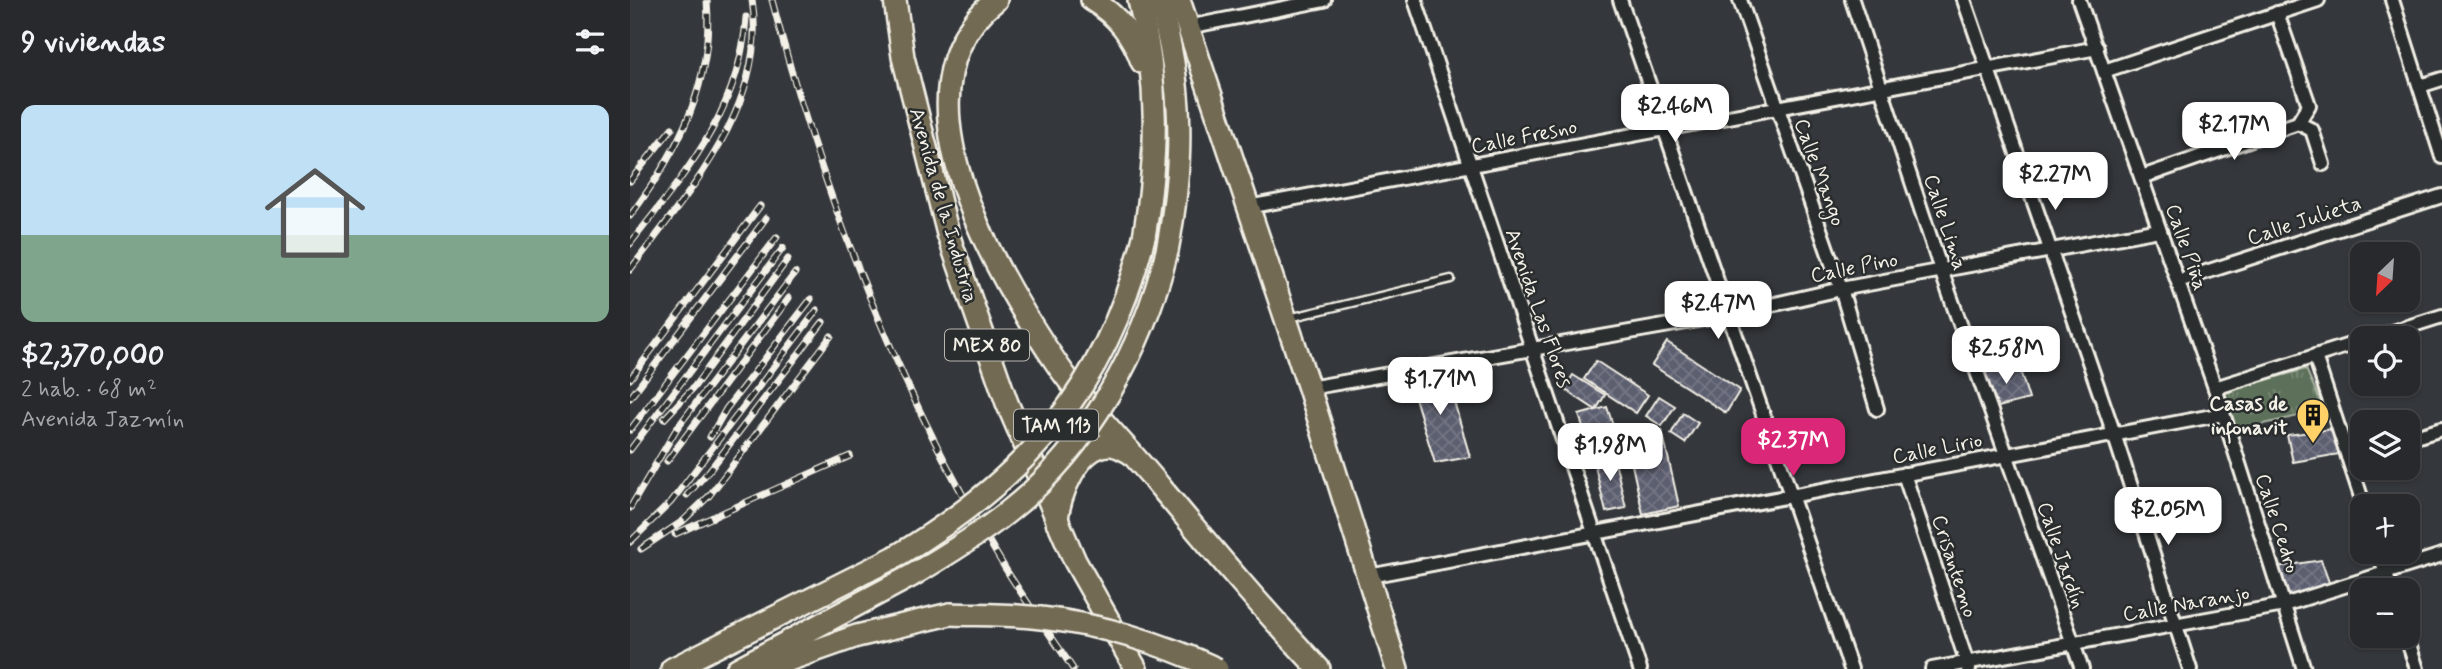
<!DOCTYPE html>
<html lang="es">
<head>
<meta charset="utf-8">
<style>
	:root { --surface:#27292c; --page:#333538; --text:#f1f3f6; --muted:#a4a6a9; --line:#434548; --accent:#db2777 }
	body { margin:0; font-family:Mynerve,sans-serif; background:var(--page); color:var(--text); height:100vh; display:flex; flex-direction:column; font-size:26px; white-space:nowrap }
	* { box-sizing:border-box; margin:0 }
	p { font-size:23px; color:var(--muted) }
	.icon { flex:none; width:38px; height:38px; fill:none; stroke:currentColor; stroke-width:2; stroke-linecap:round; stroke-linejoin:round }
	.map { position:relative; flex:1; overflow:hidden }
	.panel { display:flex; flex-direction:column; background:var(--surface); width:630px }
	.panel>* { flex:none }
	.needle { width:46px; rotate:205deg }
	.fabs { position:absolute; left:1720px; top:242px; display:grid; gap:14px }
	.fabs a { display:grid; place-items:center; width:70px; height:70px; border-radius:14px; background:var(--surface); box-shadow:0 2px 5px #0004,0 0 0 2px var(--line); font-size:35px }
	.price { position:absolute; translate:-50% -60px; padding:0 16px; border-radius:14px; background:#fff; color:#222; font-size:23px; line-height:46px; filter:drop-shadow(0 2px 4px #0008) }
	.price::after { content:''; position:absolute; left:50%; top:42px; width:21px; height:16px; margin-left:-10px; background:inherit; clip-path:polygon(0 0,100% 0,50% 100%) }
	.price.on { background:var(--accent); color:#fff }
	ul { padding:0; list-style:none }
	li { display:grid; align-content:center; gap:14px; height:371px; padding:0 21px }
	li+li { border-top:2px solid var(--line) }
	li span { display:grid; place-items:center; height:217px; border-radius:14px; color:#555 }
	li>.icon { margin-inline-start:auto }
	span .icon { width:126px; height:126px; fill:#fffc; stroke-width:1 }
	li b { font-size:30px }
	h2 { display:flex; justify-content:space-between; align-items:center; height:84px; padding:0 21px; font-size:30px }
	main { display:flex; flex:1; min-height:0 }
	.map>svg:first-child { display:block }
	.park { fill:url(#park-tufts); stroke:#a8b1a1; stroke-width:2 }
	.building { fill:url(#building-cross-hatch); stroke:#f4f1e8; stroke-width:2 }
	.lines { fill:none; stroke-linecap:round; stroke-linejoin:round }
	.service-casing { stroke:#f4f1e8; stroke-width:11 }
	.minor-casing { stroke:#f4f1e8; stroke-width:18 }
	.trunk-casing { stroke:#f4f1e8; stroke-width:26 }
	.service { stroke:#2a2d2e; stroke-width:6 }
	.minor { stroke:#2a2d2e; stroke-width:12 }
	.trunk { stroke:#736b52; stroke-width:21 }
	.rail-casing { stroke:#f4f1e8; stroke-width:7 }
	.rail { stroke:#2a2d2e; stroke-width:4.5; stroke-dasharray:13; stroke-linecap:butt }
	.trunk-bridge-casing { stroke:#f4f1e8; stroke-width:26; stroke-linecap:butt }
	.trunk-bridge { stroke:#736b52; stroke-width:21 }
	.labels { text-anchor:middle; stroke-width:5; stroke-linejoin:round; paint-order:stroke }
	.shield { fill:#2a2d2e; stroke:#b7b6b0; stroke-width:2 }
	.shield-label { font-size:19px; font-weight:bold; fill:#f4f1e8 }
	.street-label { font-size:21px; fill:#f4f1e8; stroke:#2a2d2e }
	.poi-label { font-size:21px; font-weight:bold; fill:#f4f1e8; stroke:#2a2d2e; text-anchor:end }
</style>
</head>
<body>
<main>
<section class="panel">
<h2>9 viviendas<svg class="icon" aria-label="filters" viewBox="0 0 24 24"><path d="M4 7h16M4 17h16"/><circle cx="9" cy="7" r="2"/><circle cx="15" cy="17" r="2"/></svg></h2>
<ul>
<li><span style="background:linear-gradient(#bfe0f5 60%,#7fa58c 0)"><svg class="icon" aria-label="home" viewBox="0 0 24 24"><path d="M3 11l9-7 9 7M6 9v11h12V9"/></svg></span><div><b>$2,370,000</b><p>2 hab. · 68 m²</p><p>Avenida Jazmín</p></div></li>
</ul>
</section>
<div class="map">
<svg width="1812" height="669" viewBox="0 0 1812 669">
	<defs>
		<pattern id="park-tufts" width="24" height="20" patternUnits="userSpaceOnUse" patternTransform="scale(1.75)"><rect width="24" height="20" fill="#5d715a"/><path d="M3 7l-1-3M5 7V3M7 7l1-3M15 17l-1-3M17 17v-4M19 17l1-3" fill="none" stroke="#758672"/></pattern>
		<pattern id="building-cross-hatch" width="8" height="8" patternUnits="userSpaceOnUse" patternTransform="scale(1.75)"><rect width="8" height="8" fill="#5c5e70"/><path d="M0 0l8 8M0 8l8-8" fill="none" stroke="#747684"/></pattern>
	</defs>
	<rect width="100%" height="100%" fill="#34373b"/>
	<filter id="ink" filterUnits="userSpaceOnUse"><feTurbulence type="fractalNoise" baseFrequency=".0143" numOctaves="2"/><feDisplacementMap in="SourceGraphic" scale="14" xChannelSelector="R" yChannelSelector="G"/><feConvolveMatrix kernelMatrix="1 2 1 2 8 2 1 2 1" color-interpolation-filters="sRGB"/></filter>
	<g filter="url(#ink)">
		<polygon class="park" points="1676,369 1694,410 1604,431 1595,391"/>
		<g class="building">
			<polygon points="1037,342 1110,390 1096,413 1022,365"/>
			<polygon points="966,361 1018,395 1006,413 954,379"/>
			<polygon points="1388,364 1399,399 1364,408 1353,373"/>
			<polygon points="815,370 840,457 805,463 779,378"/>
			<polygon points="943,375 975,395 966,410 934,389"/>
			<polygon points="1029,396 1045,406 1032,426 1016,416"/>
			<polygon points="977,407 983,425 955,433 949,415"/>
			<polygon points="1053,413 1068,423 1055,443 1041,434"/>
			<polygon points="1702,429 1709,454 1663,462 1657,435"/>
			<polygon points="1032,430 1049,506 1013,514 996,438"/>
			<polygon points="983,453 996,508 976,512 963,458"/>
			<polygon points="1691,560 1700,585 1653,597 1646,567"/>
		</g>
		<g class="lines">
			<defs>
				<polyline id="service" points="659,318 821,279"/>
				<g id="minor">
					<polyline points="785,0 1010,669"/>
					<polyline points="990,0 1221,669"/>
					<polyline points="1110,0 1211,289 1247,409"/>
					<polyline points="1222,0 1311,270 1452,669"/>
					<polyline points="1334,0 1484,434 1560,669"/>
					<polyline points="1449,0 1585,388 1674,669"/>
					<polyline points="1762,0 1812,157"/>
					<polyline points="558,27 694,0"/>
					<polyline points="1474,71 1688,0"/>
					<polyline points="1790,86 1812,79"/>
					<polyline points="1668,123 1682,130 1693,164"/>
					<polyline points="1512,177 1668,123 1679,105 1647,13"/>
					<polyline points="618,207 1467,48"/>
					<polyline points="1548,281 1812,196"/>
					<polyline points="1743,338 1812,316"/>
					<polyline points="1685,356 1734,506"/>
					<polyline points="679,388 1097,315 1211,289 1529,230"/>
					<polyline points="1585,388 1732,341"/>
					<polyline points="1778,439 1812,429"/>
					<polyline points="1718,457 1732,453"/>
					<polyline points="1274,474 1339,669"/>
					<polyline points="1749,551 1761,590"/>
					<polyline points="739,576 1593,414"/>
					<polyline points="1776,635 1787,669"/>
					<polyline points="1302,669 1654,605 1812,555"/>
				</g>
				<g id="trunk">
					<polyline points="265,0 273,57 318,234 377,403 445,561 506,669"/>
					<path d="M366 0C253 89 368 278 429 367 459 410 499 448 532 489 583 550 634 611 689 669"/>
					<path d="M462 0C487 15 503 35 512 62"/>
					<path d="M509 0C529 83 528 153 514 237"/>
					<path d="M529 0C554 87 554 162 537 251"/>
					<polyline points="549,0 679,388 767,669"/>
					<path d="M427 522C428 496 448 445 480 445 488 445 494 450 501 453"/>
					<polyline points="42,669 265,557"/>
					<polyline points="107,669 281,576"/>
					<polyline points="133,669 227,636 320,614"/>
				</g>
			</defs>
			<use href="#service" class="service-casing"/>
			<use href="#minor" class="minor-casing"/>
			<use href="#trunk" class="trunk-casing"/>
			<use href="#service" class="service"/>
			<use href="#minor" class="minor"/>
			<use href="#trunk" class="trunk"/>
			<defs>
				<g id="rail">
					<path d="M142 0C192 194 270 397 375 568 396 602 421 635 443 669"/>
					<polyline points="0,181 42,128"/>
					<path d="M0 216C48 152 84 83 77 0"/>
					<path d="M0 244C54 175 111 110 116 17"/>
					<path d="M0 270C58 193 139 104 122 0"/>
					<polyline points="0,379 130,206"/>
					<polyline points="0,398 136,218"/>
					<polyline points="34,419 64,387 158,259"/>
					<polyline points="0,430 147,237"/>
					<polyline points="80,437 96,409 181,299"/>
					<polyline points="0,450 153,248"/>
					<polyline points="37,461 159,298"/>
					<polyline points="57,495 79,471 193,322"/>
					<polyline points="0,508 47,428 165,273"/>
					<polyline points="45,534 220,456"/>
					<polyline points="0,542 41,502 187,310"/>
					<polyline points="11,549 53,521 79,496 201,336"/>
				</g>
			</defs>
			<use href="#rail" class="rail-casing"/>
			<use href="#rail" class="rail"/>
			<defs>
				<g id="trunk-bridge">
					<path d="M265 557C397 478 476 388 514 237"/>
					<path d="M281 576C315 556 348 536 379 511 459 448 513 348 537 251"/>
					<path d="M320 614C350 615 381 614 411 618 470 624 534 644 587 669"/>
				</g>
			</defs>
			<use href="#trunk-bridge" class="trunk-bridge-casing"/>
			<use href="#trunk-bridge" class="trunk-bridge"/>
		</g>
	</g>
	<defs>
		<symbol id="building-pin" viewBox="-11 -11 22 30"><path d="M0 17L-7.5 6A9.5 9.5 0 1 1 7.5 6Z" fill="#ffd166" stroke="#2a2d2e"/><path d="M-4-6H4V6H1V3H-1V6H-4ZM-2.5-4.3h1.7v1.8h-1.7ZM.8-4.3h1.7v1.8H.8ZM-2.5-1h1.7V.8h-1.7ZM.8-1h1.7V.8H.8Z" fill="#111"/></symbol>
	</defs>
	<g fill-rule="evenodd">
		<use href="#building-pin" x="1664" y="396" width="38" height="52"/>
	</g>
	<g class="labels">
		<g class="shield">
			<rect x="315" y="329.5" width="84" height="31" rx="5"/>
			<rect x="384" y="409.5" width="84" height="31" rx="5"/>
		</g>
		<g class="shield-label">
			<text x="357" y="352">MEX 80</text>
			<text x="426" y="432">TAM 113</text>
		</g>
		<g class="street-label">
			<text transform="translate(894 136) rotate(-11)" y="7">Calle Fresno</text>
			<text transform="translate(1190 172) rotate(70)" y="7">Calle Mango</text>
			<text transform="translate(314 205) rotate(74)" y="7">Avenida de la Industria</text>
			<text transform="translate(1674 220) rotate(-18)" y="7">Calle Julieta</text>
			<text transform="translate(1316 222) rotate(72)" y="7">Calle Lima</text>
			<text transform="translate(1557 247) rotate(71)" y="7">Calle Piña</text>
			<text transform="translate(1224 267) rotate(-11)" y="7">Calle Pino</text>
			<text transform="translate(909 308) rotate(71)" y="7">Avenida Las Flores</text>
			<text transform="translate(1307 448) rotate(-11)" y="7">Calle Lirio</text>
			<text transform="translate(1648 523) rotate(72)" y="7">Calle Cedro</text>
			<text transform="translate(1432 555) rotate(71)" y="7">Calle Jardín</text>
			<text transform="translate(1325 566) rotate(72)" y="7">Crisantemo</text>
			<text transform="translate(1556 603) rotate(-10)" y="7">Calle Naranjo</text>
		</g>
		<g class="poi-label">
			<text x="1658" y="410">Casas de<tspan x="1658" dy="24">infonavit</tspan></text>
		</g>
	</g>
</svg>
<div class="fabs">
<a><svg class="needle" viewBox="-14 -14 28 28"><path d="M0-13l5 13h-10z" fill="#e53935"/><path d="M0 13l5-13h-10z" fill="#a4a6a9"/></svg></a>
<a><svg class="icon" aria-label="locate" viewBox="0 0 24 24"><circle cx="12" cy="12" r="6"/><path d="M12 2v4M12 18v4M2 12h4M18 12h4"/></svg></a>
<a><svg class="icon" aria-label="layers" viewBox="0 0 24 24"><path d="M12 4l9 5-9 5-9-5zM3 14l9 5 9-5"/></svg></a>
<a>+</a>
<a>−</a>
</div>
<b class="price" style="left:1045px;top:144px">$2.46M</b>
<b class="price" style="left:1604px;top:162px">$2.17M</b>
<b class="price" style="left:1425px;top:212px">$2.27M</b>
<b class="price" style="left:1088px;top:341px">$2.47M</b>
<b class="price" style="left:1376px;top:386px">$2.58M</b>
<b class="price" style="left:810px;top:417px">$1.71M</b>
<b class="price on" style="left:1163px;top:478px">$2.37M</b>
<b class="price" style="left:980px;top:483px">$1.98M</b>
<b class="price" style="left:1538px;top:547px">$2.05M</b>
</div>
</main>
</body>
</html>
